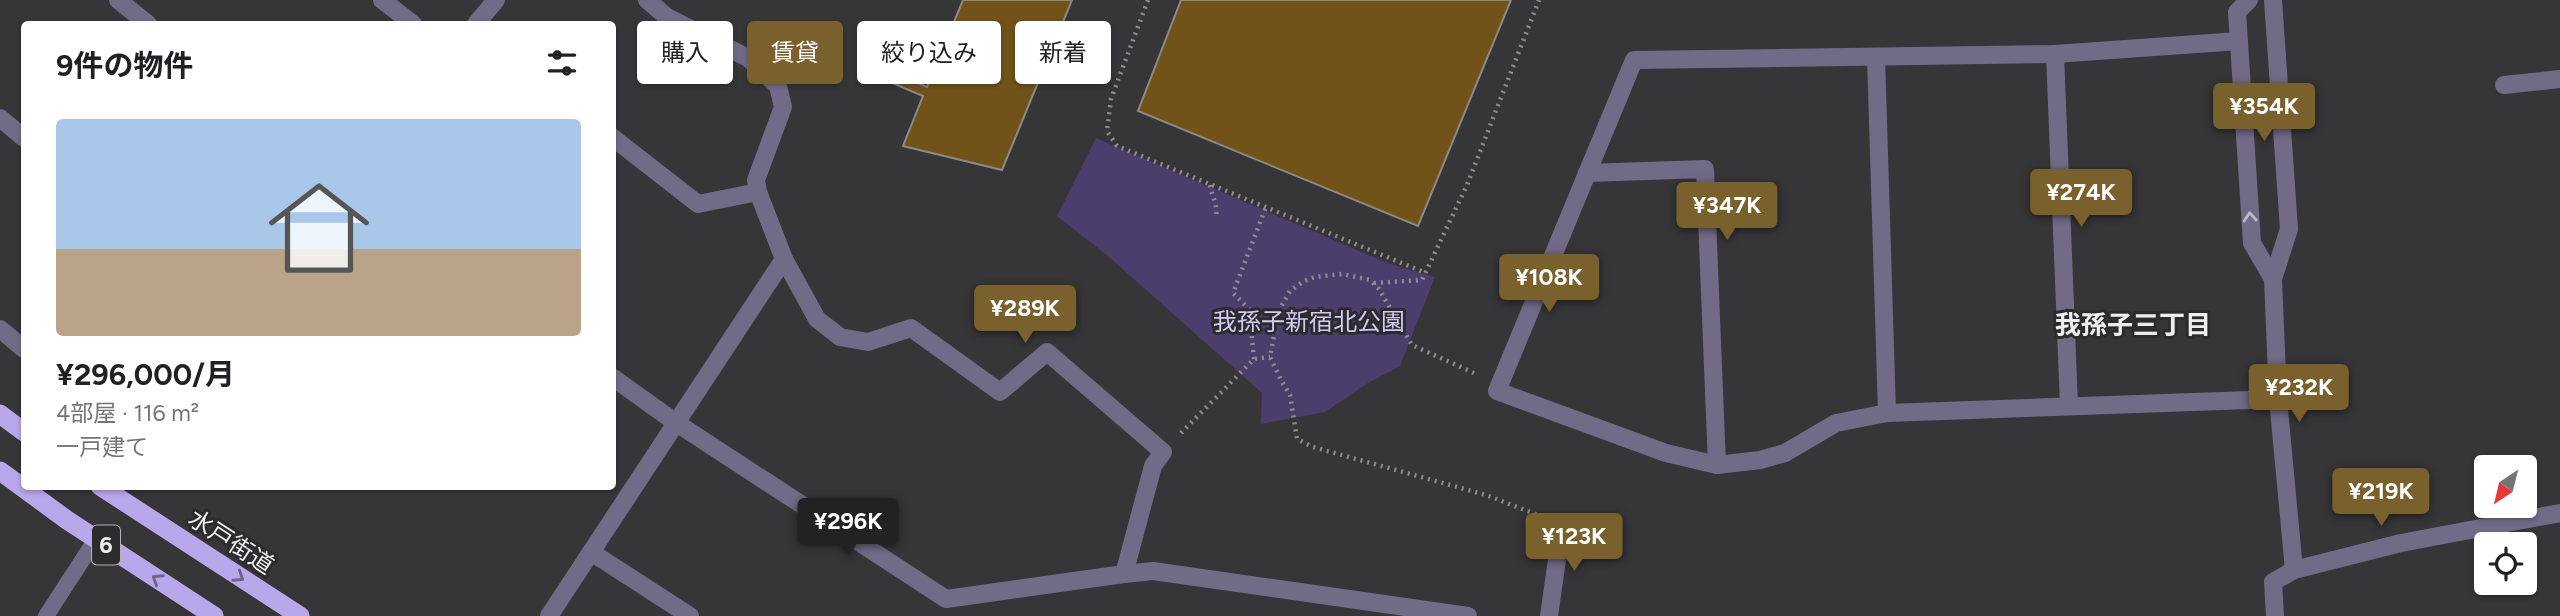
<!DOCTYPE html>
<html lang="ja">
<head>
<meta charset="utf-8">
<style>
	:root { --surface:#fff; --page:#f6f6f6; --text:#202124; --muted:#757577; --line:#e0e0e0; --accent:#79602c }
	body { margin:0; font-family:Figtree,"Noto Sans JP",sans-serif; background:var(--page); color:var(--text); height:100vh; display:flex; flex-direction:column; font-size:26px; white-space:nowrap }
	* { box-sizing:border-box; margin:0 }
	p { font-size:23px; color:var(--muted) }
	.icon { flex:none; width:38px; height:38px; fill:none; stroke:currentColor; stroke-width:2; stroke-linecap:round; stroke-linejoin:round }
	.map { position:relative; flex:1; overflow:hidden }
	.side { position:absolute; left:21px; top:21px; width:595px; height:469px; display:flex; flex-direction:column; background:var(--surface); border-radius:7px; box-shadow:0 2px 5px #0004 }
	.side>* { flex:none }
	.top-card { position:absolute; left:637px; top:21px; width:665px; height:63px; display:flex; gap:14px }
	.needle { width:46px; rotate:215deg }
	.buttons { position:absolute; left:2474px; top:455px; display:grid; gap:14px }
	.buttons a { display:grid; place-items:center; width:63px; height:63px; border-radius:7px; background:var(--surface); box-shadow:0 2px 5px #0004; font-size:35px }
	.price { position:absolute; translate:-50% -60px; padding:0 16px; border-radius:7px; background:var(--accent); color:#fff; font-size:23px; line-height:46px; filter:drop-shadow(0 2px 4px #0008) }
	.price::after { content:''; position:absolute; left:50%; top:42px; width:21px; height:16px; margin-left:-10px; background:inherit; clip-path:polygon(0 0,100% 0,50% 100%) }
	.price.selected { background:#222; color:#fff }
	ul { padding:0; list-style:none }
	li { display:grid; align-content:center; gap:14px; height:371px; padding:0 35px }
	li+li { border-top:2px solid var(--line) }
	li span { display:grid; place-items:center; height:217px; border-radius:7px; color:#555 }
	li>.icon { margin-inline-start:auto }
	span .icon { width:126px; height:126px; fill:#fffc; stroke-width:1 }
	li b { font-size:30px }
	h2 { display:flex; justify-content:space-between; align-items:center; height:84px; padding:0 35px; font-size:30px }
	.chip { padding:0 24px; border-radius:7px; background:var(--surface); box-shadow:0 2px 5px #0004; font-size:24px; line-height:63px }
	.chip.selected { background:var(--accent); color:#fff }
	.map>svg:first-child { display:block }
	.green { fill:#4b3e6d }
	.building { fill:#71531a; stroke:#8c8a87; stroke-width:2 }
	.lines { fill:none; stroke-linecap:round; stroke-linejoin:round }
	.path { stroke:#8e8e90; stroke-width:4.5; stroke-dasharray:2 5; stroke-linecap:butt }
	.service { stroke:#726b88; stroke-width:16 }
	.minor { stroke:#726b88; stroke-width:18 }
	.trunk { stroke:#b8a7ea; stroke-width:19 }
	.oneway { stroke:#bcbac6 }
	.oneway2 { stroke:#6b6383 }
	.labels { text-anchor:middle; stroke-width:6; stroke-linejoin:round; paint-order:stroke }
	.shield { fill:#2c2c2f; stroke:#b4b4b6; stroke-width:2 }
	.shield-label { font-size:23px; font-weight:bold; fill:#eeeef0 }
	.park-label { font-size:24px; fill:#d2c9f0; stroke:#2c2c2f }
	.street-label { font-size:24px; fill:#eeeef0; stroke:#2c2c2f }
	.neighbourhood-label { font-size:26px; font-weight:bold; fill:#eeeef0; stroke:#2c2c2f }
</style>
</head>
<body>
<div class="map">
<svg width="2560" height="616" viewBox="0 0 2560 616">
	<rect width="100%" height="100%" fill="#363639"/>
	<polygon class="green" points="1096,138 1387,263 1435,277 1400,366 1368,383 1325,412 1261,424 1262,393 1108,256 1057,216"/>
	<g class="building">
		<polygon points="963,0 1072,0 1002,170 903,146 923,96 890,82 894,73 927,87"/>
		<polygon points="1181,0 1511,0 1418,226 1138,111"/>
	</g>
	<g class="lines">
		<g class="path">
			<polyline points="1148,0 1111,99 1107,131 1117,146 1426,273"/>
			<path d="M1210 185C1212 197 1218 205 1216 216"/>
			<polyline points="1374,283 1422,280 1467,185 1539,0"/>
			<polyline points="1254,359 1249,309 1233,293 1266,207"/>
			<polyline points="1474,373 1412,345 1379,289 1370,280 1342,274 1315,277 1304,281 1290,291 1279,310 1270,357 1281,380 1290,395 1297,439 1313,447 1486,495 1538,515"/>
			<polyline points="1181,433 1254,359 1270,357"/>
		</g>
		<polyline class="service" points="46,616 96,539"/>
		<g class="minor">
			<polyline points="118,0 148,24"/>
			<polyline points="382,0 413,24"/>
			<polyline points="647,0 667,17 748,58 778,86 783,107 756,180 758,192 784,259 817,319 840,337 868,342 911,328 1000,392 1047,352 1163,452 1153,466 1124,574 1153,571 1468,616"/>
			<polyline points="2249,0 2237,12 2252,243 2273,279"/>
			<polyline points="2273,0 2289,229 2273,279 2278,399 2294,570"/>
			<polyline points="476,24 496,0"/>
			<polyline points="2239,41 2055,54 1634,60 1497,391 1666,453 1717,465 1760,460 1785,453 1836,423 1887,413 2278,399"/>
			<polyline points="2055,54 2069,406"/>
			<polyline points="1876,57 1887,413"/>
			<polyline points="2504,85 2560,79"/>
			<polyline points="0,118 24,138"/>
			<polyline points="612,137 698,204 758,192"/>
			<polyline points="1587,173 1705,169 1717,465"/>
			<polyline points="0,329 24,349"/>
			<polyline points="612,377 675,422 946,599 1124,574"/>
			<polyline points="591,552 690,616"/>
			<polyline points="549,616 784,259"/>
			<polyline points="1549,616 1562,524"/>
			<polyline points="2275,616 2273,582 2294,570 2401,543 2560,513"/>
		</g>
		<g class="trunk">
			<polyline points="0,414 24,432"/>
			<polyline points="0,471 67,520 214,616"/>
			<polyline points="100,486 300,616"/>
		</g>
	</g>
	<defs><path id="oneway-chevron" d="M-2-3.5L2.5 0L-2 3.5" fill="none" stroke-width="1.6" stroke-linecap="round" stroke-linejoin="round" transform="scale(1.75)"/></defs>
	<use class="oneway" href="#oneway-chevron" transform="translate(2250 217) rotate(-94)"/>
	<g class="oneway2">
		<use href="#oneway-chevron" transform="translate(239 577) rotate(33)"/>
		<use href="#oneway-chevron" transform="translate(157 579) rotate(-147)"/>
	</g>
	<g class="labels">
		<rect class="shield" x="92" y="525.5" width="28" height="39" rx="5"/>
		<g class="shield-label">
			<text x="106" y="553">6</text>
		</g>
		<g class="park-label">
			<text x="1309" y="330">我孫子新宿北公園</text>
		</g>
		<g class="street-label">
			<text transform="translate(231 542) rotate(33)" y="8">水戸街道</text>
		</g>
		<g class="neighbourhood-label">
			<text x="2133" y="334">我孫子三丁目</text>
		</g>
	</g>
</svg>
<div class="buttons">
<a><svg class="needle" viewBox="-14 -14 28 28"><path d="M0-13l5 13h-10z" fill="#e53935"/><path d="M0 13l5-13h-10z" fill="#757577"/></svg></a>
<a><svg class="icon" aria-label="locate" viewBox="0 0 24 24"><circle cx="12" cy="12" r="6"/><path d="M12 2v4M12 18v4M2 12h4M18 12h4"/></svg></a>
</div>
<b class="price" style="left:2264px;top:143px">¥354K</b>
<b class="price" style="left:2081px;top:229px">¥274K</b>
<b class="price" style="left:1727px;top:242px">¥347K</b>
<b class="price" style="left:1549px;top:314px">¥108K</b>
<b class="price" style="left:1025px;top:345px">¥289K</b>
<b class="price" style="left:2299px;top:424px">¥232K</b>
<b class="price" style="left:2381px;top:528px">¥219K</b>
<b class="price selected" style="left:848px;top:558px">¥296K</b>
<b class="price" style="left:1574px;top:573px">¥123K</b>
<div class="top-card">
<a class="chip">購入</a>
<a class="chip selected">賃貸</a>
<a class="chip">絞り込み</a>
<a class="chip">新着</a>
</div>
<section class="side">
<h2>9件の物件<svg class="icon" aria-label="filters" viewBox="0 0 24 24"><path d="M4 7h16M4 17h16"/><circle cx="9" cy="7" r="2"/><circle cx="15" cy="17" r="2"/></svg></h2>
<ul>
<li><span style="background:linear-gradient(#a9c7e8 60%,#b9a48a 0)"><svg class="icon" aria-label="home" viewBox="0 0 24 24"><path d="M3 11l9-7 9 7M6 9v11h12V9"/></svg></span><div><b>¥296,000/月</b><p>4部屋 · 116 m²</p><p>一戸建て</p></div></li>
</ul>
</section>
</div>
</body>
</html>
